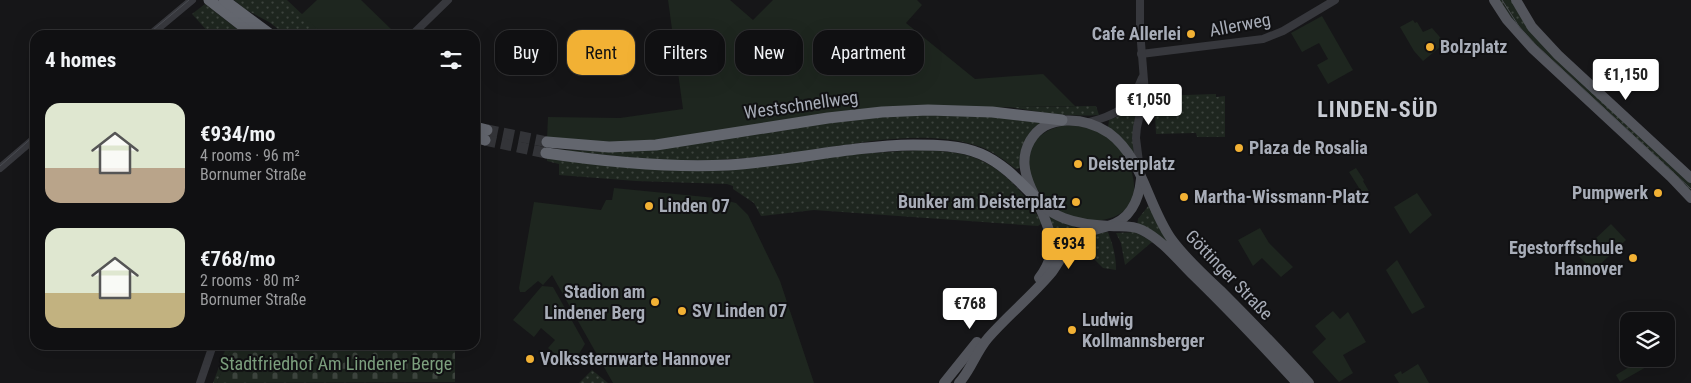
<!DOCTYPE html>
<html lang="en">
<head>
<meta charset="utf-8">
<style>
	:root { --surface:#101012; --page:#19191b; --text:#f1f3f6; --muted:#9c9d9f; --line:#303032; --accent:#f2b134 }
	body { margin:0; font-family:"Roboto Condensed",sans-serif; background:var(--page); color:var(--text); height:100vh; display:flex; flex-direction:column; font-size:19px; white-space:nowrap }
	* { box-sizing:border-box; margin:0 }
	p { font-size:16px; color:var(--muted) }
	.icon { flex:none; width:28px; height:28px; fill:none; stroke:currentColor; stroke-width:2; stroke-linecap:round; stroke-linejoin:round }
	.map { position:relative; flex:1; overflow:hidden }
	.details { position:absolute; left:30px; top:30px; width:450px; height:320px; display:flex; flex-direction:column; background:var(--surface); border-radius:15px; box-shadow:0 5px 20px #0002,0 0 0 1px var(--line) }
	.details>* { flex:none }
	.hud { position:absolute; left:495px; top:30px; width:475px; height:45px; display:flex; gap:10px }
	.controls { position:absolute; left:1620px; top:312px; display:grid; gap:10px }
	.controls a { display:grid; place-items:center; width:55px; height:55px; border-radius:10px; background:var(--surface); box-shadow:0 5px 20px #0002,0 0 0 1px var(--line); font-size:25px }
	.price { position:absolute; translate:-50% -42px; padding:0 11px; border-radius:5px; background:#fff; color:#222; font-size:16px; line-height:32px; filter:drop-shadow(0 1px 2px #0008) }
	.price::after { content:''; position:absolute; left:50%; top:30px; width:15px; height:11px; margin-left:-8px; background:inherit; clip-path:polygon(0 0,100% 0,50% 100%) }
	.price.current { background:var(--accent); color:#111 }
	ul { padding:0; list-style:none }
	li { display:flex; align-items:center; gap:15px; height:125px; padding:0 15px }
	li span { display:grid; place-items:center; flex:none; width:140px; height:100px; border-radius:15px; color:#555 }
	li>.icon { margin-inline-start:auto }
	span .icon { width:60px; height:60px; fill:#fffc; stroke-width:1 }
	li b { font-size:21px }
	h2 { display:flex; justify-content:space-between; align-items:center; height:60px; padding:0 15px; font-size:21px }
	.chip { padding:0 18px; border-radius:15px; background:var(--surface); box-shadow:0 5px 20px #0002,0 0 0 1px var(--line); font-size:18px; line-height:45px }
	.chip.current { background:var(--accent); color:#111 }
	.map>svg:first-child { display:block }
	.grass { fill:url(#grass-dots) }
	.cemetery { fill:url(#cemetery-stones) }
	.park { fill:#1e261f }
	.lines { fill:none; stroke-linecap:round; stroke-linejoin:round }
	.highway-tunnel { stroke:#333438; stroke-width:11; stroke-dasharray:11 5.5; stroke-linecap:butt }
	.minor { stroke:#37383d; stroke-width:8 }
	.major { stroke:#53555c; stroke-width:10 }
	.highway { stroke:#63666e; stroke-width:11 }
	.tram { stroke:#4a4c52; stroke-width:1 }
	.poi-dot { fill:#f2b134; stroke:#111113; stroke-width:2 }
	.labels { text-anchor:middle; stroke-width:4; stroke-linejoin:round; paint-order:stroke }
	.street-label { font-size:18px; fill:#a8adb8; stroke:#111113 }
	.poi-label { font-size:18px; font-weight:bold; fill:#a8adb8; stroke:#111113; text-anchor:start }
	.park-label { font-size:18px; fill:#7fa381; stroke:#111113 }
	.district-label { font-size:22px; font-weight:bold; letter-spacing:1px; fill:#c9ccd4; stroke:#111113 }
</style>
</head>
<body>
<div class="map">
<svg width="1691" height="383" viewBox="0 0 1691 383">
	<defs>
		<pattern id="grass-dots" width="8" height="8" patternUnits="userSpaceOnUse" patternTransform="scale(1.25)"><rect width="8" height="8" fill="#1e261f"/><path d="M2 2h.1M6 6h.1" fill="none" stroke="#3c433d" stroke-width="1.8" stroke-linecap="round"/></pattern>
		<pattern id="cemetery-stones" width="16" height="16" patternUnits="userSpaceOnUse" patternTransform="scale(1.25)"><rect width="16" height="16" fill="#1e261f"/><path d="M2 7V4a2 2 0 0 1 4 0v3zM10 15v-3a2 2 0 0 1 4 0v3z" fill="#3c433d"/></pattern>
	</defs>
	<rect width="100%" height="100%" fill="#161618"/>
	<g class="grass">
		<polygon points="234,0 287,0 324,35 286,35 269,22 245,9"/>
		<polygon points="1499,0 1511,0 1523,21 1691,182 1691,191 1565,75 1512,21"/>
		<polygon points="205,4 245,35 211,35 192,14"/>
		<path d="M1139 94H1141L1133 129 1134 152H1131L1108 128 1109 120C1123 115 1132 107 1139 94Z"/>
		<polygon points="1216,94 1216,97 1225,96 1225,137 1197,137 1196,133 1156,134 1154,96"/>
		<path d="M1096 106 1099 115C1065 117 1043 113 1010 107Z"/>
		<path d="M892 114 1001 117 1045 122C1030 137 1018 144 1020 168L1016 169C1005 161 994 152 981 147 933 130 879 140 830 147 793 154 755 158 717 160 661 163 606 155 551 149L613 152Z"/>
		<path d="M919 150C939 151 961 151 980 160 1006 171 1029 199 1042 223L1038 226 814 210 761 216 754 203 733 189V186L727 184 636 181 559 175V164L547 161V157L640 168Z"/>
		<polygon points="1149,205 1175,249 1137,226 1138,219"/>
		<polygon points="1049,215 1075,227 1075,233 1066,241 1056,258 1055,257 1055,235"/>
		<path d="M1108 232C1113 245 1116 256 1116 270L1103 268 1094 259 1089 237 1099 233Z"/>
		<polygon points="1136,232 1152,242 1125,265 1121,243 1116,233"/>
		<polygon points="227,345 232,345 217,383 213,383"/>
		<polygon points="592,370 608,383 579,383"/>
	</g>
	<polygon class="cemetery" points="232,345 455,345 455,382 217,383"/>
	<g class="park">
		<polygon points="317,0 361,0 394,32 391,35 324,35 301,15"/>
		<polygon points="668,0 730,0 753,20 773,0 917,0 922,5 906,23 975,79 1043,74 1075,106 852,110 655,140 609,142 547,138 548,117 620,118 683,109"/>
		<polygon points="1322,16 1353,70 1328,84 1317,65 1328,59 1319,43 1302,52 1291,33"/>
		<polygon points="1413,20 1415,23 1417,22 1423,32 1432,28 1445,43 1423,61 1414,51 1400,27"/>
		<path d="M1065 125C1080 125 1096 128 1108 137 1134 158 1151 208 1107 219 1043 234 990 140 1065 125Z"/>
		<polygon points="1356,168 1364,180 1363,181 1370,193 1364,196 1349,172"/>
		<polygon points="614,188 716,198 736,203 748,215 780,281 814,383 613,383 552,275 543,285 538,281 525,292 520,292 519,288 534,202 601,210 606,200 612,200"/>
		<polygon points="1417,193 1432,215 1410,234 1394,207"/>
		<polygon points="1611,224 1626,240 1593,271 1578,255"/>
		<polygon points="1260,228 1269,243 1293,267 1281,277 1262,258 1253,266 1238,240"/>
		<polygon points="1397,260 1425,307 1412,314 1386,270"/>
		<polygon points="542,286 553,287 585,344 571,367 548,348 555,340 541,328 534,337 513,320"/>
		<polygon points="1333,311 1340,319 1348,312 1366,342 1343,355 1353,373 1339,382 1312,352 1326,339 1315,326"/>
		<polygon points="1642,359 1644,359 1648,366 1620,382 1616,375"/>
		<polygon points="1418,364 1429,383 1399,383 1394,375 1401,371 1402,374"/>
	</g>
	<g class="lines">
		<g class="highway-tunnel">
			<polyline points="487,130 547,142"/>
			<polyline points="485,140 546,153"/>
		</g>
		<g class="minor">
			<polyline points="150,35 192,0"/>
			<polyline points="412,35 448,0"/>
			<polyline points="1141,54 1263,39 1283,31 1335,0"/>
			<path d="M1086 123C1117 114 1130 110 1142 78"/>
			<polyline points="0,168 35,138"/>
			<polyline points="1140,170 1136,138 1137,127 1145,93 1140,30 1140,0"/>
			<polyline points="200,383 213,345"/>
		</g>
		<g class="major">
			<polyline points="1494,0 1507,20 1532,48 1671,177 1691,198"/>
			<polyline points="1516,0 1532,27 1558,55 1691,178"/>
			<path d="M1037 201C1050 230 1061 250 1039 278"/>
			<polyline points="944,383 977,342"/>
			<path d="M959 383C971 370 976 352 988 338 1008 315 1032 296 1052 272 1060 261 1066 247 1076 238 1086 230 1097 230 1108 226 1130 220 1139 200 1141 179"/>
			<path d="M1297 383C1263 346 1229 310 1193 275 1177 259 1162 240 1142 230 1132 225 1120 227 1110 226 1080 225 1044 219 1031 188 1024 172 1021 157 1030 141 1046 113 1085 117 1109 133 1143 158 1148 207 1172 240 1186 259 1205 276 1222 292 1252 322 1281 352 1309 383"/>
		</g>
		<g class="highway">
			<polyline points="209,0 254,35"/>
			<polyline points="224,0 271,35"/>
			<polyline points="475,127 487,130"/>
			<polyline points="475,137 485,140"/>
			<polyline points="547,142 609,147 656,145 828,118 882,112 928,110 992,112 1062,120"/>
			<path d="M546 153C607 162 667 168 728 165 790 161 851 146 913 145 936 145 960 145 981 154 1002 163 1018 180 1034 196"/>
		</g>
		<g class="tram">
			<polyline points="1502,0 1520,28 1537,46 1691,189"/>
			<polyline points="147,35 189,0"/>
			<polyline points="0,166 35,135"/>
		</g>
	</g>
	<g class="poi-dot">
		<circle cx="1191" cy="34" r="5"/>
		<circle cx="1430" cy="47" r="5"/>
		<circle cx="1239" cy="148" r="5"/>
		<circle cx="1078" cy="164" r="5"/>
		<circle cx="1658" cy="193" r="5"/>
		<circle cx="1184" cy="197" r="5"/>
		<circle cx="1076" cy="202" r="5"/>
		<circle cx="649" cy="206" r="5"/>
		<circle cx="1633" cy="258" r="5"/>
		<circle cx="655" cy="302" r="5"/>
		<circle cx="682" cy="311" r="5"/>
		<circle cx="1072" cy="330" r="5"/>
		<circle cx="530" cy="359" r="5"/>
	</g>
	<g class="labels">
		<g class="street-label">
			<text transform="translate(1240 25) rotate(-11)" y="6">Allerweg</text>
			<text transform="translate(801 105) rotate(-8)" y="6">Westschnellweg</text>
			<text transform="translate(1229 275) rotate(46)" y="6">Göttinger Straße</text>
		</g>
		<g class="poi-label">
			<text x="1181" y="40" text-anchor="end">Cafe Allerlei</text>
			<text x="1440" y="53">Bolzplatz</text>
			<text x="1249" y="154">Plaza de Rosalia</text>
			<text x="1088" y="170">Deisterplatz</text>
			<text x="1648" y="199" text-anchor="end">Pumpwerk</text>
			<text x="1194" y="203">Martha-Wissmann-Platz</text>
			<text x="1066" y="208" text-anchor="end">Bunker am Deisterplatz</text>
			<text x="659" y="212">Linden 07</text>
			<text x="1623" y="254" text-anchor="end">Egestorffschule<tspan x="1623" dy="21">Hannover</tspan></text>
			<text x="645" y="298" text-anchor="end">Stadion am<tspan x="645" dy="21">Lindener Berg</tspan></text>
			<text x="692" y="317">SV Linden 07</text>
			<text x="1082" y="326">Ludwig<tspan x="1082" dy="21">Kollmannsberger</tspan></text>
			<text x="540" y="365">Volkssternwarte Hannover</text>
		</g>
		<g class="park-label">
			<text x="336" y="370">Stadtfriedhof Am Lindener Berge</text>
		</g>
		<g class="district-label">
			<text x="1378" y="117">LINDEN-SÜD</text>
		</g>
	</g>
</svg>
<div class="controls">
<a><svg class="icon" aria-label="layers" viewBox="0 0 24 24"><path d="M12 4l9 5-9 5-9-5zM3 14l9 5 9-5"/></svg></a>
</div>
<b class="price" style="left:1626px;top:101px">€1,150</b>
<b class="price" style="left:1149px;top:126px">€1,050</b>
<b class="price current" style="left:1069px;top:270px">€934</b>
<b class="price" style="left:970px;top:330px">€768</b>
<div class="hud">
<a class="chip">Buy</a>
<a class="chip current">Rent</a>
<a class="chip">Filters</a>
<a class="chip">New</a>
<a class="chip">Apartment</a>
</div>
<section class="details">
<h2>4 homes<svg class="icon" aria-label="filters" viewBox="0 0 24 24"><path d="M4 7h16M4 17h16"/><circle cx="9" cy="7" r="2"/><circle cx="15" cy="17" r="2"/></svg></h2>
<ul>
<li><span style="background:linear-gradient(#dfe7d0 65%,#b9a48a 0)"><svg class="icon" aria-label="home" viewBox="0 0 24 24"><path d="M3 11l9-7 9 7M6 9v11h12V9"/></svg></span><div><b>€934/mo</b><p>4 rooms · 96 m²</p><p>Bornumer Straße</p></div></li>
<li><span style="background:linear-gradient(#dfe7d0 65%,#c2b280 0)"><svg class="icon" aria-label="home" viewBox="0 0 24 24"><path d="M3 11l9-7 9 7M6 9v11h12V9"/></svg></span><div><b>€768/mo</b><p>2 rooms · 80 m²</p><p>Bornumer Straße</p></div></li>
</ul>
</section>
</div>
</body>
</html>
